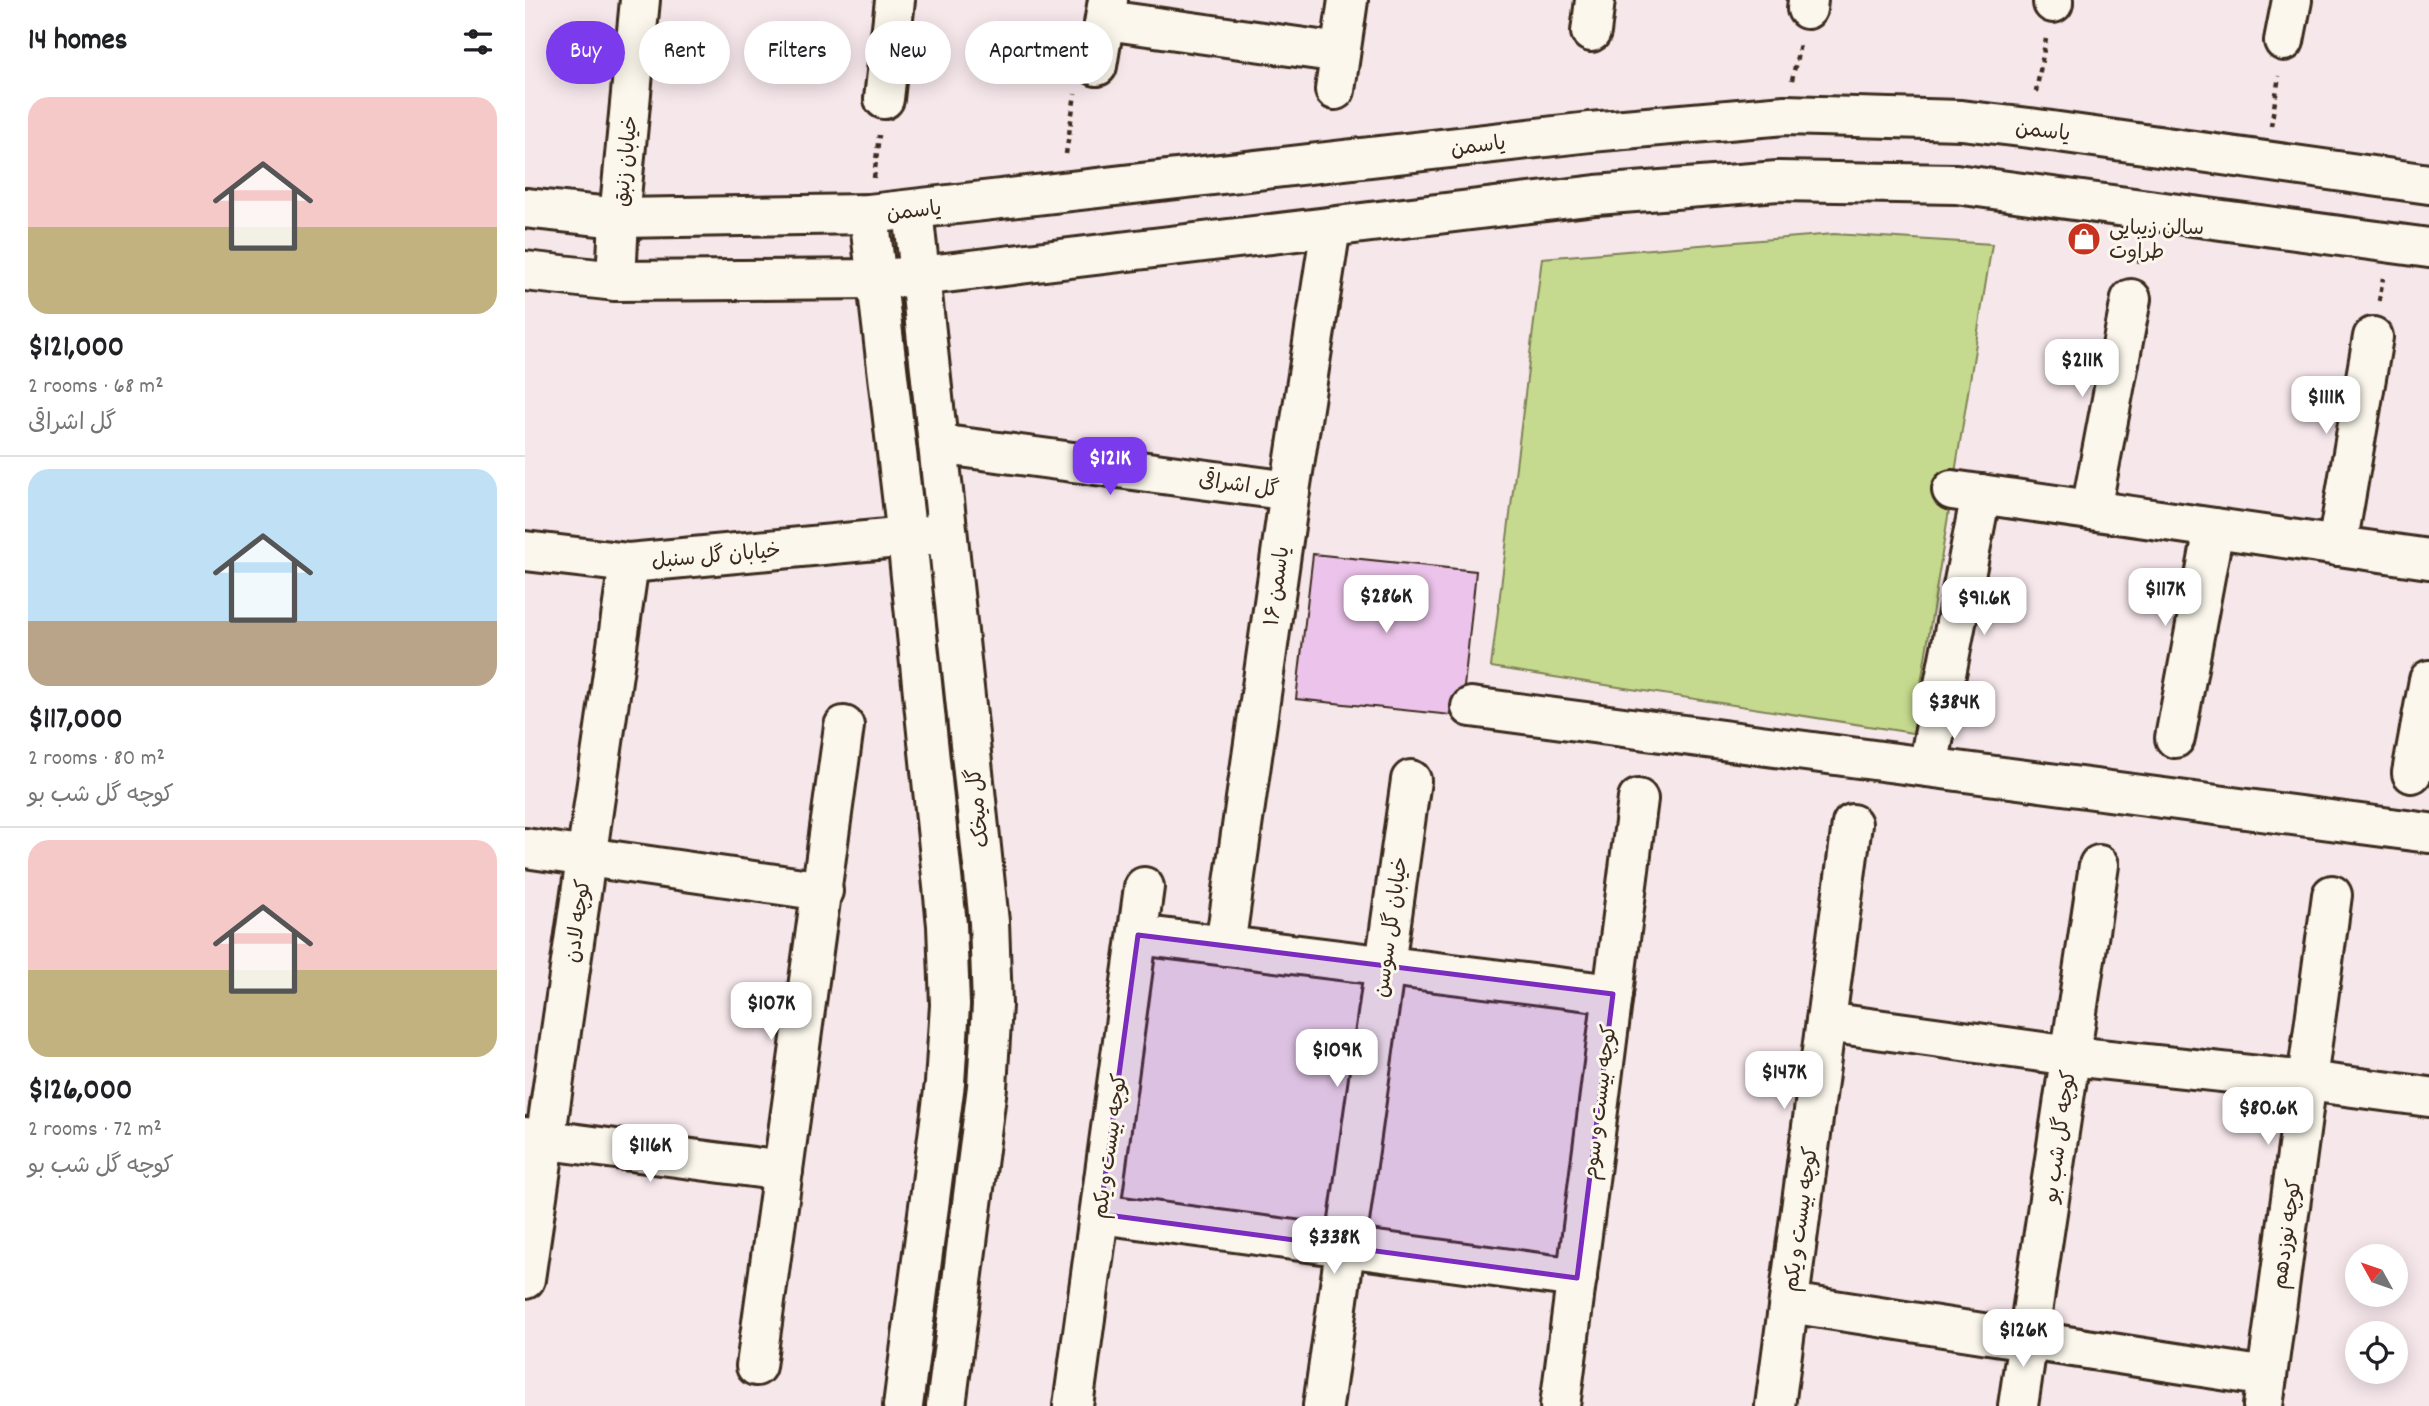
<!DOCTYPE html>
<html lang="en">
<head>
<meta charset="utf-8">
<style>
	:root { --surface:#fff; --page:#f6f6f6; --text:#202124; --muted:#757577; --line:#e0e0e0; --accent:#7c3aed }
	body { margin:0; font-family:Dekko,"Playpen Sans Arabic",sans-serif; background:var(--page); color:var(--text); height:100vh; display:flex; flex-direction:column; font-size:26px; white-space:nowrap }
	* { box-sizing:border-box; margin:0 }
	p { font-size:23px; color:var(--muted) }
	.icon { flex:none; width:38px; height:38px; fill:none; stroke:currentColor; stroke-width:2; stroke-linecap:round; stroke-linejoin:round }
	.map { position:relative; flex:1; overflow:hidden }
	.drawer { display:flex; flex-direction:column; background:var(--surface); width:525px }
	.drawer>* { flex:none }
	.guide { position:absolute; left:21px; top:21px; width:665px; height:63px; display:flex; gap:14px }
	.needle { width:46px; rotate:310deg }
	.controls { position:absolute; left:1820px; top:1244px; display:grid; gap:14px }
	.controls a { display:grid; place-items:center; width:63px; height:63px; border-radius:50%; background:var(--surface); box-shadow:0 4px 18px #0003; font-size:35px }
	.price { position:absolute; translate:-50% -60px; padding:0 16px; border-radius:14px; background:#fff; color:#222; font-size:23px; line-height:46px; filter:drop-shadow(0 2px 4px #0008) }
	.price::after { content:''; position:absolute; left:50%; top:42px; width:21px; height:16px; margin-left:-10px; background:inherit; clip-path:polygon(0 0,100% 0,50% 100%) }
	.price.selected { background:var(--accent); color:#fff }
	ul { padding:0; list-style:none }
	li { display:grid; align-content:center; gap:14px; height:371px; padding:0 28px }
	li+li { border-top:2px solid var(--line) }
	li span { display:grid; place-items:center; height:217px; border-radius:21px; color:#555 }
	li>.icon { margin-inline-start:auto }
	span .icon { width:126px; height:126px; fill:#fffc; stroke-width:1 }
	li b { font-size:30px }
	h2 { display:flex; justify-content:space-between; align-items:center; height:84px; padding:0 28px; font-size:30px }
	.tag { padding:0 24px; border-radius:32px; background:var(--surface); box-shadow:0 4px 18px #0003; font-size:24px; line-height:63px }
	.tag.selected { background:var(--accent); color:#fff }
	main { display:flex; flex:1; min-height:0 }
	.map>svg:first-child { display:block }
	.green { fill:#c5da8f; stroke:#808256; stroke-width:2 }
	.building { fill:#ecc3ea; stroke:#3b2a1e; stroke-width:2 }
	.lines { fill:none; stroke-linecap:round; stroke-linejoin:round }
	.minor-casing { stroke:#3b2a1e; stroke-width:44 }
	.path { stroke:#3b2a1e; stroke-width:4.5; stroke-dasharray:5 5; stroke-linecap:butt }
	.minor { stroke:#fbf7ec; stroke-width:38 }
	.marked { fill:#7b2cbf; fill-opacity:0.2; stroke:#7b2cbf; stroke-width:5; stroke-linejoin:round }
	.labels { text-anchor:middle; stroke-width:6; stroke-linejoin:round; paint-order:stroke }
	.street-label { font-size:21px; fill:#3b2a1e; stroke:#fbf7ec }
	.poi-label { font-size:21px; fill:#3b2a1e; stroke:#fbf7ec; text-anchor:start }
</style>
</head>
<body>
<main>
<section class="drawer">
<h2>14 homes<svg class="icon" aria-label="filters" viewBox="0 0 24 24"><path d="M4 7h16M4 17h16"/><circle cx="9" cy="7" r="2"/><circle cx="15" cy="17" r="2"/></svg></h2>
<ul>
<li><span style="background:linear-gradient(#f6c9c9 60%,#c2b280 0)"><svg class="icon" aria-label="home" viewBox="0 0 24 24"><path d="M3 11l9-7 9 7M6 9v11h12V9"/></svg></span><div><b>$121,000</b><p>2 rooms · 68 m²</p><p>گل اشراقی</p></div></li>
<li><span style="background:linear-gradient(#bfe0f5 70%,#b9a48a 0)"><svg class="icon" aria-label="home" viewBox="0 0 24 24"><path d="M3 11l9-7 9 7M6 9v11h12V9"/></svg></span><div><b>$117,000</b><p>2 rooms · 80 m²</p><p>کوچه گل شب بو</p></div></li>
<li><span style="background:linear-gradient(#f6c9c9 60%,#c2b280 0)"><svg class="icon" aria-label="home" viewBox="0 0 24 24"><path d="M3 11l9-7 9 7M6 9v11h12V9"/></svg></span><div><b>$126,000</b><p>2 rooms · 72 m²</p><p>کوچه گل شب بو</p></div></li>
</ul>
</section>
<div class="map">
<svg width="1904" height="1406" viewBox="0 0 1904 1406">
	<rect width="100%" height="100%" fill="#f6e7eb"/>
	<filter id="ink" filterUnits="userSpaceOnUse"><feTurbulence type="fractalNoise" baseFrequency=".0143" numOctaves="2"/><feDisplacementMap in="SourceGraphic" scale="14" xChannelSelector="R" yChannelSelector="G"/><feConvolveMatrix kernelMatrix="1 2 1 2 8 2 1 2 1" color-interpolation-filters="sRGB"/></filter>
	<g filter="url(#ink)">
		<polygon class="green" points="1309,234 1467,244 1388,733 966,667 1017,258"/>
		<polygon class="building" points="788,554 951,571 936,716 771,699"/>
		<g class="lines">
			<defs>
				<g id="minor">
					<polyline points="1528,3 1528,0"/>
					<polyline points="1282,9 1283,0"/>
					<polyline points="581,20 815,53"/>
					<polyline points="1066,32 1070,0"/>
					<polyline points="1759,41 1767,0"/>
					<polyline points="572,66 583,0"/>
					<polyline points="810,90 823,0"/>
					<polyline points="359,99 370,0"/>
					<polyline points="0,208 94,218 344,214 1065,132 1260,115 1436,120 1505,128 1904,184"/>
					<polyline points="388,210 464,922 467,1005 462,1087 421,1406"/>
					<polyline points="344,214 382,538 422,925 425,1005 420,1083 378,1406"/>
					<polyline points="0,271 91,281 353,279 395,276 1071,195 1253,181 1431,184 1904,248"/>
					<polyline points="91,281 94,218 115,0"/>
					<polyline points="413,444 765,491"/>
					<polyline points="1427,490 1904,559"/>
					<polyline points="1566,510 1606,299"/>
					<polyline points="1812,546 1848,337"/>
					<polyline points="0,551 104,563 405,535"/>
					<polyline points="946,707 1904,833"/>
					<polyline points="1650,738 1689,528"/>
					<polyline points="1403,767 1456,494"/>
					<polyline points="1887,773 1904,680"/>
					<polyline points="0,848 298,891"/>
					<polyline points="613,935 1088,994"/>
					<polyline points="700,946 765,491 806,227"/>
					<polyline points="1301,1022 1546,1056 1782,1081 1904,1097"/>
					<polyline points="0,1137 258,1171"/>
					<polyline points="575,1214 1052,1278"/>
					<polyline points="0,1279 104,563"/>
					<polyline points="1264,1303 1742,1377"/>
					<polyline points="231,1366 319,726"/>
					<polyline points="548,1406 619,887"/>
					<polyline points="798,1406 886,780"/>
					<polyline points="1035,1406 1113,799"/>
					<polyline points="1250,1406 1327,824"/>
					<polyline points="1493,1406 1574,865"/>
					<polyline points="1738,1406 1807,895"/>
				</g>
			</defs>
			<use href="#minor" class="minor-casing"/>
			<g class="path">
				<polyline points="1267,80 1275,44"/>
				<polyline points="1511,92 1521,39"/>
				<polyline points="1746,126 1754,76"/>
				<polyline points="541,154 550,94"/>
				<polyline points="349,178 354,135"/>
				<polyline points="1614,263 1618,244"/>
				<polyline points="1854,301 1858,278"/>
			</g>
			<use href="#minor" class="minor"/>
		</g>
	</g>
	<path class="marked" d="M613 935 1088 994 1052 1278 575 1214Z"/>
	<defs>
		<symbol id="shop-disc" viewBox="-11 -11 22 22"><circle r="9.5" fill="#c8321e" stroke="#fbf7ec"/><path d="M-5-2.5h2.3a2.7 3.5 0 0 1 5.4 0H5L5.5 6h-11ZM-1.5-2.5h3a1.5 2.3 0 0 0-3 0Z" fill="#fff"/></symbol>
	</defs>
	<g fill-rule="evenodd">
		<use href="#shop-disc" x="1540" y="220" width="38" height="38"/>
	</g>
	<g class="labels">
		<g class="street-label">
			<text transform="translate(1518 130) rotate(7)" y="7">یاسمن</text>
			<text transform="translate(953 145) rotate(-7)" y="7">یاسمن</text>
			<text transform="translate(100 161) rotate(-84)" y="7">خیابان زنبق</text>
			<text transform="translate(389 210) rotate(-6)" y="7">یاسمن</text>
			<text transform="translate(714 484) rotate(8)" y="7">گل اشراقی</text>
			<text transform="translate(191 555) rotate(-5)" y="7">خیابان گل سنبل</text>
			<text transform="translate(751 586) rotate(-82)" y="7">یاسمن ۱۶</text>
			<text transform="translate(452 808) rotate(-96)" y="7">گل میخک</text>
			<text transform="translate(52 921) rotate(-82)" y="7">کوچه لادن</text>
			<text transform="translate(865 927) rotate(-82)" y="7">خیابان گل سوسن</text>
			<text transform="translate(1074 1102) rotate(-83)" y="7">کوچه بیست و سوم</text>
			<text transform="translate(1534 1136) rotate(-82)" y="7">کوچه گل شب بو</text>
			<text transform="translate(584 1146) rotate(-82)" y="7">کوچه بیست و یکم</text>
			<text transform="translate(1275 1219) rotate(-82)" y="7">کوچه بیست و یکم</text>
			<text transform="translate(1761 1234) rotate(-82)" y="7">کوچه نوزدهم</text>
		</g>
		<g class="poi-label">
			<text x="1584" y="234">سالن زیبایی<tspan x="1584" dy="24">طراوت</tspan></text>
		</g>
	</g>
</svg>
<div class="controls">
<a><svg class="needle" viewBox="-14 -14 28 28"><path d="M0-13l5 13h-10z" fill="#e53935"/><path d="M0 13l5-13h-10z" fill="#757577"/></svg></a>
<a><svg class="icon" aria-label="locate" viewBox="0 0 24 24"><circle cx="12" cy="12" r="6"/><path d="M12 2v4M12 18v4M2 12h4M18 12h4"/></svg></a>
</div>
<b class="price" style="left:1557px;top:399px">$211K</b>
<b class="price" style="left:1801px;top:436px">$111K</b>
<b class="price selected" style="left:585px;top:497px">$121K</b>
<b class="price" style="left:1640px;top:628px">$117K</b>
<b class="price" style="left:861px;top:635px">$286K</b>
<b class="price" style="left:1459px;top:637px">$91.6K</b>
<b class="price" style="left:1429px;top:741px">$384K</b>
<b class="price" style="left:246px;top:1042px">$107K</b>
<b class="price" style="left:812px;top:1089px">$109K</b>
<b class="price" style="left:1259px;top:1111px">$147K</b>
<b class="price" style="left:1743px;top:1147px">$80.6K</b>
<b class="price" style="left:125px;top:1184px">$116K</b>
<b class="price" style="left:809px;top:1276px">$338K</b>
<b class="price" style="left:1498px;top:1369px">$126K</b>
<div class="guide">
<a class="tag selected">Buy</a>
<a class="tag">Rent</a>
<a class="tag">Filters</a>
<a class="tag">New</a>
<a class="tag">Apartment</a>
</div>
</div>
</main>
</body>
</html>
